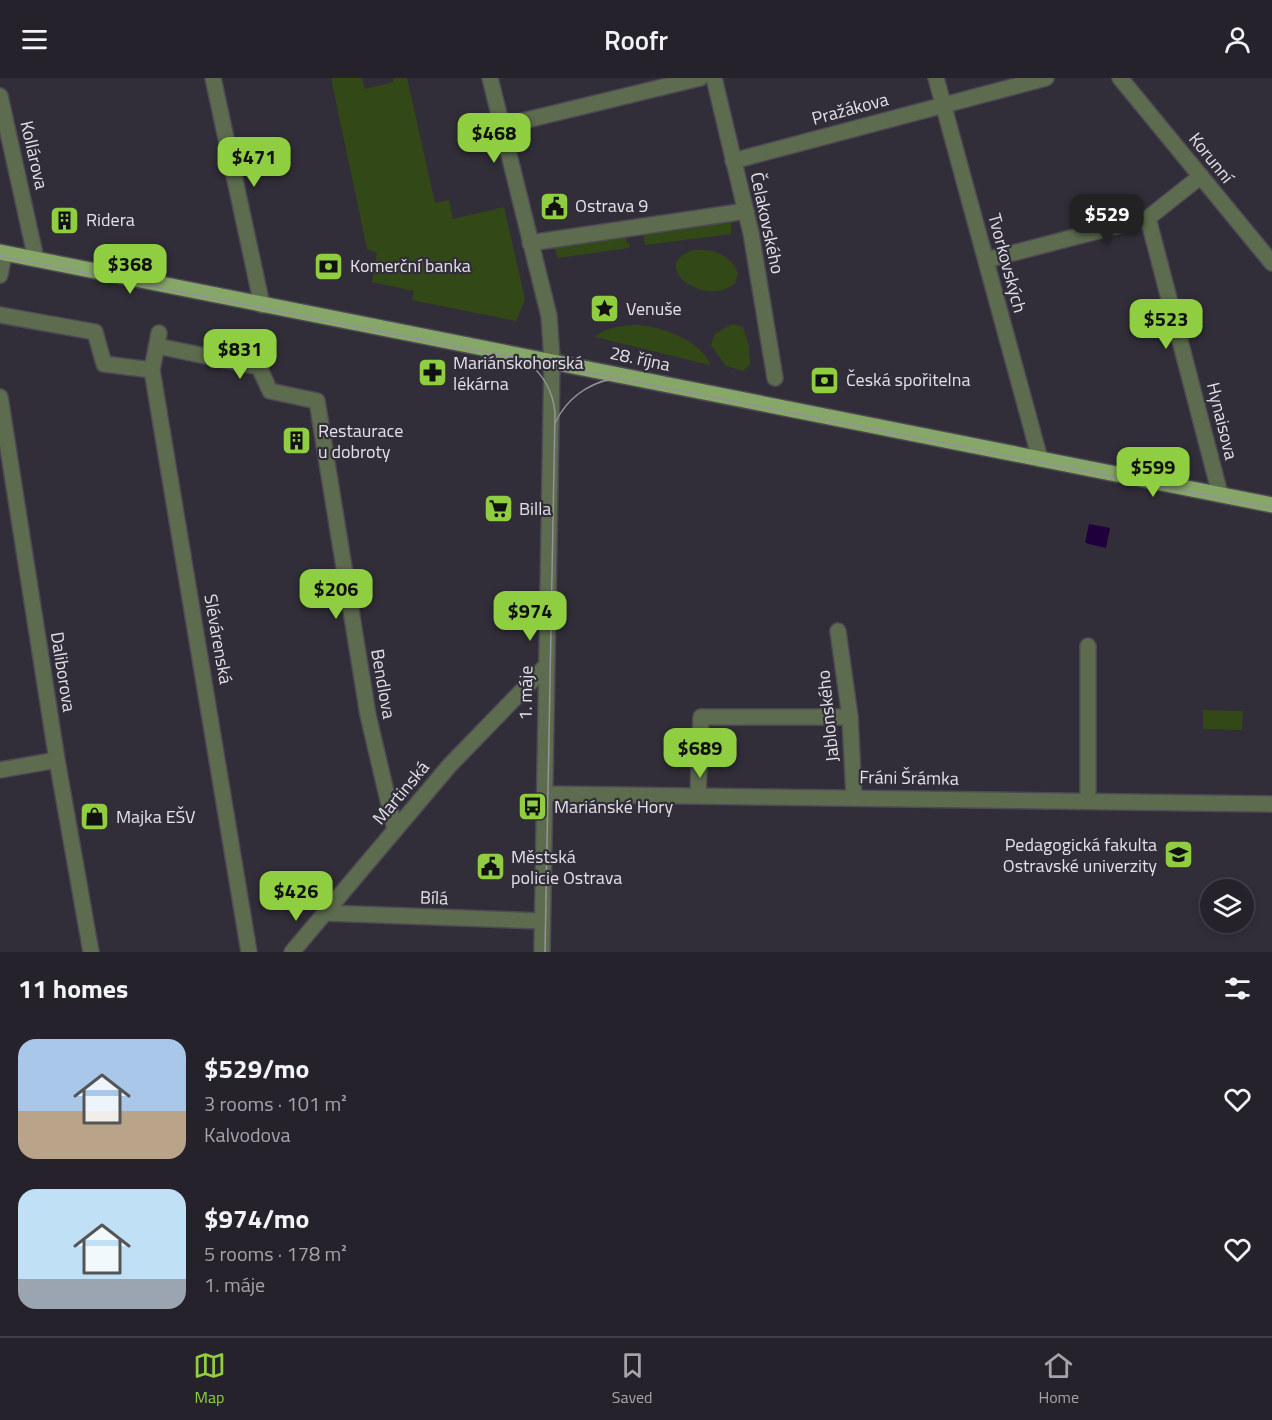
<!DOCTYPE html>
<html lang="en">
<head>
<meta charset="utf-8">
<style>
	:root { --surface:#26222b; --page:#2e2a33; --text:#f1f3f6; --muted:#a4a4a9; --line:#423f47; --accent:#8fcd41 }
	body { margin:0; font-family:"Titillium Web",sans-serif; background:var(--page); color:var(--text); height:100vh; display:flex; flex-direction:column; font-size:22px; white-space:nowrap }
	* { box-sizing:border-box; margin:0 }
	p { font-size:20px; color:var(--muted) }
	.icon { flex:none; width:33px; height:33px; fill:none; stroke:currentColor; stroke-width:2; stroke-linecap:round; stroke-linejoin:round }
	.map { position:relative; height:874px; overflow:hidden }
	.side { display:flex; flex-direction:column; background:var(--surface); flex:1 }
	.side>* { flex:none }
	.buttons { position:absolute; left:1200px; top:801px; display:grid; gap:12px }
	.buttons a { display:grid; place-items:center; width:54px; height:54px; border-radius:50%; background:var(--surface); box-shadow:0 3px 9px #0003,0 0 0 2px var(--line); font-size:30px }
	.price { position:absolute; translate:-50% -51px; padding:0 14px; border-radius:12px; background:var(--accent); color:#111; font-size:20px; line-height:39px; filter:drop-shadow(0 2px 3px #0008) }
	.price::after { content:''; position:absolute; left:50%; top:36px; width:18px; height:14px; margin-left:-9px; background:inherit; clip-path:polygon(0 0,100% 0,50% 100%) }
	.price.on { background:#222; color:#fff }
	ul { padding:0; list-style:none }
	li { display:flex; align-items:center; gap:18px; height:150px; padding:0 18px }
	li span { display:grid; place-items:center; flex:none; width:168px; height:120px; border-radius:18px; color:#555 }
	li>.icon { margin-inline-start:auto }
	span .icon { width:72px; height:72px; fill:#fffc; stroke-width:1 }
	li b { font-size:26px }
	h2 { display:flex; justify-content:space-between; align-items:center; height:72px; padding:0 18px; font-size:26px }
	header { display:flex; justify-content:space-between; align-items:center; height:78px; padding:0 18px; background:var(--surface); font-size:27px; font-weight:600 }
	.tabs { display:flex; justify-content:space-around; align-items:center; height:84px; border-top:2px solid var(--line); background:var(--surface); font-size:16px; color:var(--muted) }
	.tabs a { display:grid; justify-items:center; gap:3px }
	.tabs .on { color:var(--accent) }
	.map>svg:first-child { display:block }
	.green { fill:#324917 }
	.water { fill:#20003c }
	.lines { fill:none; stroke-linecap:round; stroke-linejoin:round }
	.minor-casing { stroke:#4e4a55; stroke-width:18 }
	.major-casing { stroke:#4e4a55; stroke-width:18 }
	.minor { stroke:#5d6c4e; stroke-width:15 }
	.major { stroke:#87a768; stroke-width:15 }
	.tram { stroke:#95929a; stroke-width:1.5 }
	.labels { text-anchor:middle; stroke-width:4.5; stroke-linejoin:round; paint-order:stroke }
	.street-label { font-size:18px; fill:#e3e0e7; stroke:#322e39 }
	.poi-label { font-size:18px; fill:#e3e0e7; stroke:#322e39; text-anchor:start }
</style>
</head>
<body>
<header><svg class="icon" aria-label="menu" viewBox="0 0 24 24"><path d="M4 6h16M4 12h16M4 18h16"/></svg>Roofr<svg class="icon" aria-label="person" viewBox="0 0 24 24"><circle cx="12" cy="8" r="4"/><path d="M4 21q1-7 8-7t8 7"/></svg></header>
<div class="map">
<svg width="1272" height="874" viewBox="0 0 1272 874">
	<rect width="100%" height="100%" fill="#322e39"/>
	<g class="green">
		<polygon points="331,0 362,0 365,11 393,4 393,0 407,0 435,125 449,122 453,141 504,129 525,221 516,243 412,222 414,213 372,204 377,175 367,171"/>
		<polygon points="731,141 731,156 645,167 643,155 660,151 663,154 707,148 709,144"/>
		<polygon points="629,157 626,160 627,165 630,165 629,170 558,180 553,165"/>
		<path d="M694 172C713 170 730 177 738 195L735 205C705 232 646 186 694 172Z"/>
		<polygon points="732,246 743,249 749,268 750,286 743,293 726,288 711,267 715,256"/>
		<path d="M639 247C662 249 702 263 710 287L595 259C605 249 625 247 639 247Z"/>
		<polygon points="1203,632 1243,633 1242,652 1203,651"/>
	</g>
	<polygon class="water" points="1089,446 1110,450 1106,470 1085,465"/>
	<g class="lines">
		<defs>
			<g id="minor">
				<polyline points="213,0 262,227"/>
				<polyline points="490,0 549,238 552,281 542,874"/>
				<polyline points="714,0 751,155 775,300"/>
				<polyline points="936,0 1040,381"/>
				<polyline points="1120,0 1272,185"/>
				<polyline points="0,18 36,181"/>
				<polyline points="502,48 700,0"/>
				<polyline points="733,83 1046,0"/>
				<polyline points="1148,140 1220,416"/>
				<polyline points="530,165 746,133"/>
				<polyline points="986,182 1148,140 1201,98"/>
				<polyline points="0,197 4,175"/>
				<polyline points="0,237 95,254 104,286 152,292"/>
				<polyline points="159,255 152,292 249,874"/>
				<polyline points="157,268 259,289 270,313 317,323 368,637 395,752"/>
				<polyline points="0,319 57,682 91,874"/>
				<polyline points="838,553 850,639 854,719"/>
				<polyline points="0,692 57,682"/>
				<polyline points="545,716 1272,726"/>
				<polyline points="698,717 701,639 850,639"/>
				<polyline points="1088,722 1088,568"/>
				<polyline points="325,835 542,843"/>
				<polyline points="292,874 450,687 546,588"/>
			</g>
			<polyline id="major" points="0,174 1272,427"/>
		</defs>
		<use href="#minor" class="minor-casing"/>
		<use href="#major" class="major-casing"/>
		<use href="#minor" class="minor"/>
		<use href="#major" class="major"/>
		<g class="tram">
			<polyline points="0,178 1272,430"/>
			<path d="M527 284C544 297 553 313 555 335L545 874"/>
			<path d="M555 345C566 322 586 306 612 301"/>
		</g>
	</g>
	<defs>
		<symbol id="civic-square" viewBox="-11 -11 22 22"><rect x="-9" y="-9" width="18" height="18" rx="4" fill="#8fcd41" stroke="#322e39"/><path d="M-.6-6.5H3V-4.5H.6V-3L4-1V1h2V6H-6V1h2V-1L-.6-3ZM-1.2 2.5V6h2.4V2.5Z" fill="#111"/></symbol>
		<symbol id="building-square" viewBox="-11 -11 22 22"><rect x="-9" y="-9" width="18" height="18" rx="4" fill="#8fcd41" stroke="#322e39"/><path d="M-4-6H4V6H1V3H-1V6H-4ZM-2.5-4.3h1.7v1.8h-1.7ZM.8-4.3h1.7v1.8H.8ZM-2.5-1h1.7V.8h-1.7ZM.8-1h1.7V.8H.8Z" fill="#111"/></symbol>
		<symbol id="bank-square" viewBox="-11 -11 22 22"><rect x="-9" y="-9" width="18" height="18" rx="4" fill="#8fcd41" stroke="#322e39"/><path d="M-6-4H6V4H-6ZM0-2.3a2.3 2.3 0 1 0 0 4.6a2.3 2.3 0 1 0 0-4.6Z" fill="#111"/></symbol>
		<symbol id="sight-square" viewBox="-11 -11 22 22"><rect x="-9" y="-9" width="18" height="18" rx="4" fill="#8fcd41" stroke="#322e39"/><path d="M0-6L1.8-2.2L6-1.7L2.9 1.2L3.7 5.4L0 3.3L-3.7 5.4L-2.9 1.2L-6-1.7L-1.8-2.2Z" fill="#111"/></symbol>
		<symbol id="pharmacy-square" viewBox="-11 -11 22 22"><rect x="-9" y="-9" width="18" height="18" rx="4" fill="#8fcd41" stroke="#322e39"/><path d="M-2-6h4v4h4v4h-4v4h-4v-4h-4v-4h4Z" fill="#111"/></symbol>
		<symbol id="supermarket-square" viewBox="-11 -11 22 22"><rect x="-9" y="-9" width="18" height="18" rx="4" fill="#8fcd41" stroke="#322e39"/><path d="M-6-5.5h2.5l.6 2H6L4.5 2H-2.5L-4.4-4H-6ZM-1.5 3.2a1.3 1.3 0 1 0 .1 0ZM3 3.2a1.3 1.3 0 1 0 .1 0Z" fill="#111"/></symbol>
		<symbol id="bus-square" viewBox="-11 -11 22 22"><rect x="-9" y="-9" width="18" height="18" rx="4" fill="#8fcd41" stroke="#322e39"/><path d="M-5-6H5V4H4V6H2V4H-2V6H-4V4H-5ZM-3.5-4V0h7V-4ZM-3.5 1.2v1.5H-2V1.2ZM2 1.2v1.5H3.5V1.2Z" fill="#111"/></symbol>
		<symbol id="shop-square" viewBox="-11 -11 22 22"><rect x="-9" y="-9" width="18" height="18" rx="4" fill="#8fcd41" stroke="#322e39"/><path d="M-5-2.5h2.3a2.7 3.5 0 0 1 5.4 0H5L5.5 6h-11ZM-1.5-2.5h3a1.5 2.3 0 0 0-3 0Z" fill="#111"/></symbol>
		<symbol id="university-square" viewBox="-11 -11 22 22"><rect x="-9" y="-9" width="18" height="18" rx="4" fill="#8fcd41" stroke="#322e39"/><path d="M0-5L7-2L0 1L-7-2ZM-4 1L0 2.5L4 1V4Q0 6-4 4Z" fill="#111"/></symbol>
	</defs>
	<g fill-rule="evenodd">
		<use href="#civic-square" x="538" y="112" width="33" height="33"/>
		<use href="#building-square" x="48" y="126" width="33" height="33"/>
		<use href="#bank-square" x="312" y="172" width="33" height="33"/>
		<use href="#sight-square" x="588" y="214" width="33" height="33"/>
		<use href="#pharmacy-square" x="416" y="278" width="33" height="33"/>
		<use href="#bank-square" x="808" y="286" width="33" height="33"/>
		<use href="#building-square" x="280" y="346" width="33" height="33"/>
		<use href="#supermarket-square" x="482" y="414" width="33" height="33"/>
		<use href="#bus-square" x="516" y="712" width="33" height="33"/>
		<use href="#shop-square" x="78" y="722" width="33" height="33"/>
		<use href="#university-square" x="1162" y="760" width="33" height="33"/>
		<use href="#civic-square" x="474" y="772" width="33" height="33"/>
	</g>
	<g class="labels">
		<g class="street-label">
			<text transform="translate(850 31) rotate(-15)" y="6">Pražákova</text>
			<text transform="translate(34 77) rotate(77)" y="6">Kollárova</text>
			<text transform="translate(1211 80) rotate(51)" y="6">Korunní</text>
			<text transform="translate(767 145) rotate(78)" y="6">Čelakovského</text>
			<text transform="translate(1007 185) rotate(75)" y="6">Tvorkovských</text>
			<text transform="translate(640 281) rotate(12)" y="6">28. října</text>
			<text transform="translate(1222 343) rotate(76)" y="6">Hynaisova</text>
			<text transform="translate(218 561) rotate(80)" y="6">Slévárenská</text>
			<text transform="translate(63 594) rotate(81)" y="6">Daliborova</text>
			<text transform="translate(383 606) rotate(80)" y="6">Bendlova</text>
			<text transform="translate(526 615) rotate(-89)" y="6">1. máje</text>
			<text transform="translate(828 638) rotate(-96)" y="6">Jablonského</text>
			<text transform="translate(909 700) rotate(1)" y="6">Fráni Šrámka</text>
			<text transform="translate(401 715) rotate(-50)" y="6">Martinská</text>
			<text transform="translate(434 820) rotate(2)" y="6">Bílá</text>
		</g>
		<g class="poi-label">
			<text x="575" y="134">Ostrava 9</text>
			<text x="86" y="148">Ridera</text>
			<text x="350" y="194">Komerční banka</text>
			<text x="626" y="237">Venuše</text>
			<text x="453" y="291">Mariánskohorská<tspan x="453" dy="21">lékárna</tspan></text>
			<text x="846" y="308">Česká spořitelna</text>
			<text x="318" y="359">Restaurace<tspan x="318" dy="21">u dobroty</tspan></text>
			<text x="519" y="437">Billa</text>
			<text x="554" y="735">Mariánské Hory</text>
			<text x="116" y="745">Majka EŠV</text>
			<text x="1157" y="773" text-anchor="end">Pedagogická fakulta<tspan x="1157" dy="21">Ostravské univerzity</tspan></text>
			<text x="511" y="785">Městská<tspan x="511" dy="21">policie Ostrava</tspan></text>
		</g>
	</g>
</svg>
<div class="buttons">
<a><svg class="icon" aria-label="layers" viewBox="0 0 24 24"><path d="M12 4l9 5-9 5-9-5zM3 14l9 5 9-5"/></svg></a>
</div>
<b class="price" style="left:494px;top:86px">$468</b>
<b class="price" style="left:254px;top:110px">$471</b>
<b class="price on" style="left:1107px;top:167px">$529</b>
<b class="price" style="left:130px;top:217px">$368</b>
<b class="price" style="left:1166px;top:272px">$523</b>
<b class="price" style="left:240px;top:302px">$831</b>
<b class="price" style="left:1153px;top:420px">$599</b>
<b class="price" style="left:336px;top:542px">$206</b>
<b class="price" style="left:530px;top:564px">$974</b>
<b class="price" style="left:700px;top:701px">$689</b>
<b class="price" style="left:296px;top:844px">$426</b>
</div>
<section class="side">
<h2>11 homes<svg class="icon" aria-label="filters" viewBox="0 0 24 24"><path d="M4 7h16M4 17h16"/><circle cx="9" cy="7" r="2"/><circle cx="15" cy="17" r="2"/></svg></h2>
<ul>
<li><span style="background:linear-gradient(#a9c7e8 60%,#b9a48a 0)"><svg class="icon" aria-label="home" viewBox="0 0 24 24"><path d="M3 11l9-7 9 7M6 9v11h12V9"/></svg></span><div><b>$529/mo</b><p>3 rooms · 101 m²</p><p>Kalvodova</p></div><svg class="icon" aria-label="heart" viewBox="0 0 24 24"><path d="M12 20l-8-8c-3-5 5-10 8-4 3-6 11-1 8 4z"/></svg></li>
<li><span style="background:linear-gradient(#bfe0f5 75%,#9aa5b1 0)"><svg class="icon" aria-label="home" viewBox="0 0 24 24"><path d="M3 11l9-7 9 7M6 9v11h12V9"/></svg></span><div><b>$974/mo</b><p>5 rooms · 178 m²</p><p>1. máje</p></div><svg class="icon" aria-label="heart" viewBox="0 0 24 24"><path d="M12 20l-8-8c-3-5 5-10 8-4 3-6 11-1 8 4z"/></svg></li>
</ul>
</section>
<nav class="tabs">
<a class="on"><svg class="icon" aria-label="map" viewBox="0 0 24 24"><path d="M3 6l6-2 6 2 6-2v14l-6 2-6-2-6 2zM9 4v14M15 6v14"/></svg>Map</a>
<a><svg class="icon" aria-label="saved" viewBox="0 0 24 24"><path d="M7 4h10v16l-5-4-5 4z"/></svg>Saved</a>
<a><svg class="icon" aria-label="home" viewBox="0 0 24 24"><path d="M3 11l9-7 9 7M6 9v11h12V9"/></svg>Home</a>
</nav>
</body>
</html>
